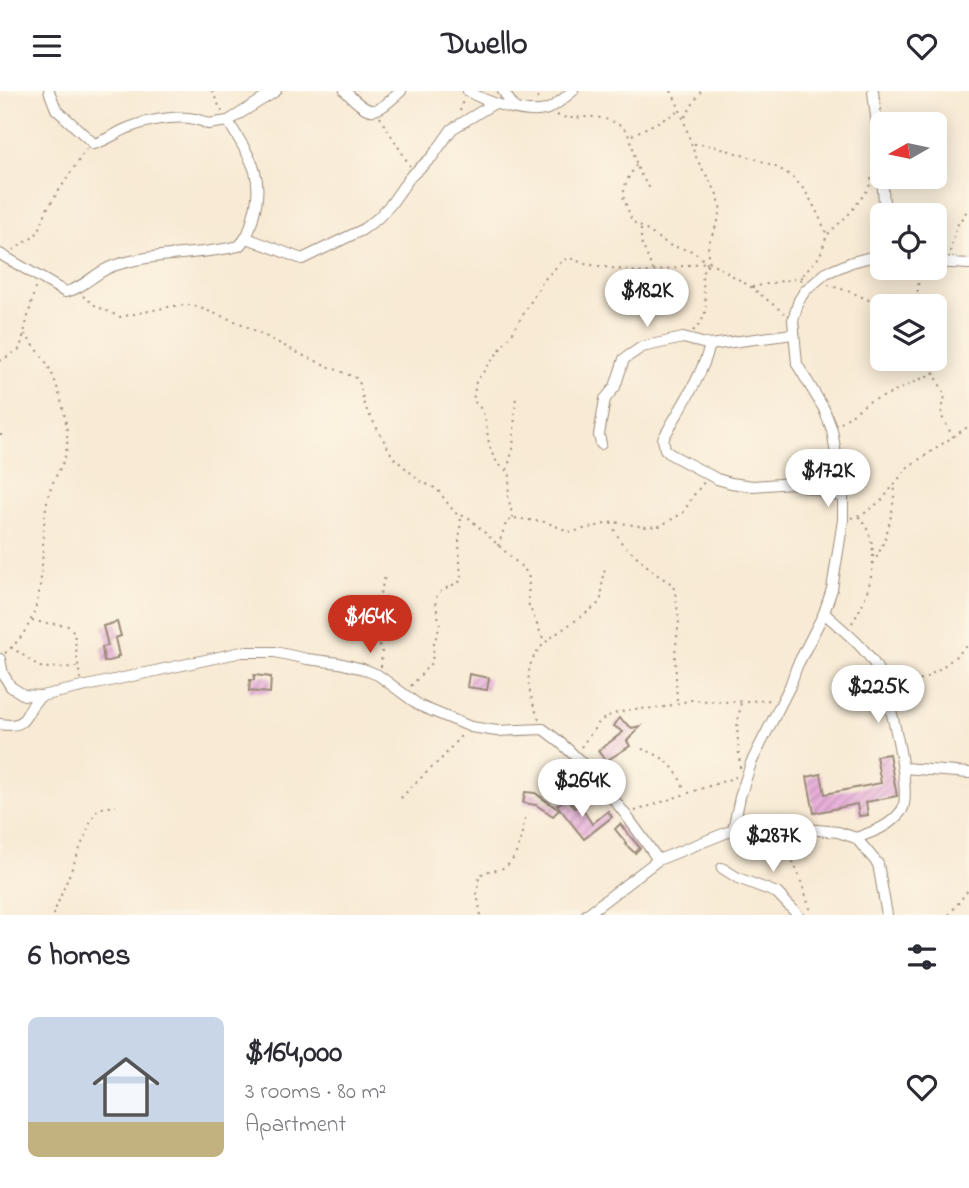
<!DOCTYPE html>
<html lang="en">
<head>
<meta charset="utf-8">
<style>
	:root { --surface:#fff; --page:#f2f2f3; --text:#2b2b33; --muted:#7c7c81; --line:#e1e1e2; --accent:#c8321e }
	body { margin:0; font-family:"Indie Flower",sans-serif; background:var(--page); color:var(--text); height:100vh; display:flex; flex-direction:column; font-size:26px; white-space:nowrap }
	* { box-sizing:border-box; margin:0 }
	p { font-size:23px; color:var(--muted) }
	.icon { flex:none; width:38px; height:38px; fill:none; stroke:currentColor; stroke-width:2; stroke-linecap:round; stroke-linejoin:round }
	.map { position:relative; height:824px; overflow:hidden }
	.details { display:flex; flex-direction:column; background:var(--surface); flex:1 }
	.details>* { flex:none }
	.needle { width:46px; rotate:261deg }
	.fabs { position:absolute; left:870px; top:21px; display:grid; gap:14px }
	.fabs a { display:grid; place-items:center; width:77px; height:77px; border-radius:10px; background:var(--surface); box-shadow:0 4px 18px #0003; font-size:35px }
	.price { position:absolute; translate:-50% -60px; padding:0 16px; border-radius:24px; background:#fff; color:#222; font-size:23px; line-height:46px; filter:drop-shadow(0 2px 4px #0008) }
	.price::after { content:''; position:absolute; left:50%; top:42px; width:21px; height:16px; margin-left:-10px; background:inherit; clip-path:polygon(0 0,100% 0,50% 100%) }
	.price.selected { background:var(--accent); color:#fff }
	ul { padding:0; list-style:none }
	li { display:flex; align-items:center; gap:21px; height:175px; padding:0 28px }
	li+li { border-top:2px solid var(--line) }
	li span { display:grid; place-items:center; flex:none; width:196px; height:140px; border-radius:10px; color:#555 }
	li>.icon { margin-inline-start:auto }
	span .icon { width:84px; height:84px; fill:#fffc; stroke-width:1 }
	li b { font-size:30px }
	h2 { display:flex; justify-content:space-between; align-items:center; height:84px; padding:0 28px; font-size:30px }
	header { display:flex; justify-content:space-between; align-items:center; height:91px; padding:0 28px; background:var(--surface); font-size:32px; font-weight:700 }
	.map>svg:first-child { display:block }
	.building { fill:url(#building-hatch) }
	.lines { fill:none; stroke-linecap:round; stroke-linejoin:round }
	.street-casing { stroke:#9a8a79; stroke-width:12 }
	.path { stroke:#9a8a79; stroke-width:2; stroke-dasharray:2 5; stroke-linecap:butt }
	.street { stroke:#fff; stroke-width:10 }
</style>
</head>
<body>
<header><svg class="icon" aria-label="menu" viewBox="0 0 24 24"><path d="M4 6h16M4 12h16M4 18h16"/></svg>Dwello<svg class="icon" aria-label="heart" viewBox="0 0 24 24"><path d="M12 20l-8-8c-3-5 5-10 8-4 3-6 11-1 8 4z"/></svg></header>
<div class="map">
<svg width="969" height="824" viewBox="0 0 969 824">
	<defs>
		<pattern id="building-hatch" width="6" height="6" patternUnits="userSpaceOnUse" patternTransform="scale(1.75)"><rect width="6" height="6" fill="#e7afda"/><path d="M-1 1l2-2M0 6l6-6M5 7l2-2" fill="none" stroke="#bc8fb0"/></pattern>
	</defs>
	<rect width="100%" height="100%" fill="#fcf5e5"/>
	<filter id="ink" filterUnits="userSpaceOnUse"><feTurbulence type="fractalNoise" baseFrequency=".0143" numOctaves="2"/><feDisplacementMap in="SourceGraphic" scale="14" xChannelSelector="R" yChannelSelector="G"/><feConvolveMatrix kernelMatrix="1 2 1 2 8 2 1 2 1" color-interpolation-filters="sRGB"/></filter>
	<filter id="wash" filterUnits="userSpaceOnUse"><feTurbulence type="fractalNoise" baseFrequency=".00686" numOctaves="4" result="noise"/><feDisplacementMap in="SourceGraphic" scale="28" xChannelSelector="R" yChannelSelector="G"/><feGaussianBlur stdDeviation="1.57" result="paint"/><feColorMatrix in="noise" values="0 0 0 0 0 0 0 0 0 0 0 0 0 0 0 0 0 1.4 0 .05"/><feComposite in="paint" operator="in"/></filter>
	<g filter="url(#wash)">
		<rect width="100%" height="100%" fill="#f8ead4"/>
		<g id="blocks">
			<g class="building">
				<polygon points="117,531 121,545 115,547 119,565 117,565 117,568 104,571 102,556 108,555 103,535"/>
				<polygon points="469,583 489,587 487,599 467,596"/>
				<polygon points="254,584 271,586 270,602 249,600 250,589 254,589"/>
				<polygon points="619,627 632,637 641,635 627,650 630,655 606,670 598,660 623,641 614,635"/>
				<polygon points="889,663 897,705 866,711 868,724 859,725 857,713 814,722 807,686 821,683 825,703 881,692 876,665"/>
				<polygon points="525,701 535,702 559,719 553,725 536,714 523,712"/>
				<polygon points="567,707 575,717 580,714 592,733 608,720 612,726 584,748 557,714"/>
				<polygon points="620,733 640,757 635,762 625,753 626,752 615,738"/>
			</g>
		</g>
	</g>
	<g filter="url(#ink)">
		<use href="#blocks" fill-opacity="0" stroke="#9a8a79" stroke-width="2"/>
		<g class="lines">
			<defs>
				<g id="street">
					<path d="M49 0 56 18 94 53C107 49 116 42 128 37 150 28 188 21 208 33L228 30 276 0"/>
					<path d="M345 0C372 27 374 24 401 0"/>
					<path d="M468 0C486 11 524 24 545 19 556 16 564 6 573 0"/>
					<polyline points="503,0 514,16"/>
					<polyline points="873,0 882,81"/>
					<polyline points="882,86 885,124"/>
					<polyline points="247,147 302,168 362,139 378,127 391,113 410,86 432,66 452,38 493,13"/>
					<path d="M0 163 65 201C83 198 95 181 113 175 154 161 198 165 239 155 248 146 250 138 253 126 266 83 249 66 228 30"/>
					<polyline points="934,171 969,173"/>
					<path d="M710 254C701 288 680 317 663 348L665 358 670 363 717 388 731 392 753 395 792 392 843 406"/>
					<polyline points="601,353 599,344 605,308 615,296 624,268 642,256 683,247 710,254 793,243"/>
					<path d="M824 522C842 538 865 556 877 577 888 596 913 702 902 719 891 735 873 741 856 747"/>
					<path d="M0 568 3 583 11 596 24 604 41 605 242 561H275L307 568 339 572 363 578 378 584 420 615 471 636 497 640 543 638C587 669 628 725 658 769"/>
					<path d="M0 633C32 638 21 621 41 605"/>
					<polyline points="904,677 969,682"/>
					<polyline points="733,739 740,706 751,672 790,595 797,575 824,522 832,498 843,429 843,406 832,339 824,318 797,273 793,229 799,209 805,200 826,182 852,171 882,163"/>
					<polyline points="722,777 738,787 777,802 798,824"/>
					<polyline points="586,824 658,769 733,739 776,735 838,741 856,747 878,773 887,824"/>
				</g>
			</defs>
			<use href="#street" class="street-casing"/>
			<g class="path">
				<polyline points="212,0 222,21"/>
				<polyline points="534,0 539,10"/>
				<path d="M671 0C683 21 687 43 696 66 703 82 717 96 720 114 723 135 701 150 710 171L751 196 784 222"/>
				<polyline points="460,20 463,9"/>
				<path d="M557 24C572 31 585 23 601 27 634 35 630 49 637 75 640 84 646 92 651 99"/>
				<polyline points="380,26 410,75"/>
				<polyline points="685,26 701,0"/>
				<polyline points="632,44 680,20"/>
				<path d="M694 53C710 53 721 57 736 62 794 79 803 87 827 144"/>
				<polyline points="636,74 626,91 623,105 632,130 671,155 693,160 708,173"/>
				<polyline points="641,138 641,151 653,179"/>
				<polyline points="13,159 35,145 40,137 47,118 86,58"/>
				<polyline points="950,161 956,136 969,117"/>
				<polyline points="801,190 801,186 820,165 827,144 849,123 869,97 873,81"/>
				<polyline points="828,194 851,201 882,215"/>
				<polyline points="752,196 808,185"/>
				<polyline points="83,205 96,215 120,226 173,215 192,214 240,232 304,265 356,287 360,293 364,314 393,366 420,390 437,398 455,422 469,427 525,479 529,487 528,512 544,550"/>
				<polyline points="917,215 919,177"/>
				<path d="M693 240C714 221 703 206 702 182L709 172"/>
				<polyline points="928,268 945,305 941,324 953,346"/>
				<polyline points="0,270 20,258 36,193"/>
				<polyline points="841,332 868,311 888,304 935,281"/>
				<polyline points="0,344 2,344"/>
				<polyline points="507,379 513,358 516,303"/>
				<path d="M513 427 508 405 510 383C502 376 495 371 492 362 484 344 491 322 473 310L476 291 513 241 543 190 563 169 570 167 585 173 643 182 706 171"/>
				<polyline points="851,427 865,422 882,409 908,376 969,335"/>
				<polyline points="611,432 621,451 656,483 672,493 675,500 679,530 675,562 677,612"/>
				<polyline points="498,455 506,432 513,427 545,431 571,441 614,431 646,436 660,435 683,422 693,405 705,390"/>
				<path d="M873 473C887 449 893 423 895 395"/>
				<polyline points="32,530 69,535 74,541 80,588"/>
				<path d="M852 532C871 503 885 453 858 425"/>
				<polyline points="11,556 42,577 78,576"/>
				<path d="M5 562C55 522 36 460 48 406 54 380 70 373 67 340 65 321 57 290 47 273 41 262 32 253 25 243"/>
				<polyline points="381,576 382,561 371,532 385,486"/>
				<polyline points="411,595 432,571 434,553 440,534 435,510 437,504 442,499 461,490 459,451 461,426"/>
				<path d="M894 600C922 592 948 574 969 553"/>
				<path d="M539 628C507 554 555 550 600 511 604 500 600 486 606 476"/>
				<polyline points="581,656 600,630 612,623 634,618 660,617 691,609 728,611 772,609"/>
				<path d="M642 658C666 666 676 676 685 700"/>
				<polyline points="740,677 737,636 741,611"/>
				<path d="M401 707C413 694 426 682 439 670 448 662 453 652 462 644"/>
				<polyline points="635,720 736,686"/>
				<polyline points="781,745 799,784 812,824"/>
				<polyline points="53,824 94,723 101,717 116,715"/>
				<path d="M481 824 477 803 479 786C486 778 490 781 500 778 519 773 521 743 525 727"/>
				<polyline points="949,824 969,798"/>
			</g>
			<use href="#street" class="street"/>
		</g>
	</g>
</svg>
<div class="fabs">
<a><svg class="needle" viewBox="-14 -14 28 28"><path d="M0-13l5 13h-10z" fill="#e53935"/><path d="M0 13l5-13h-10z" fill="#7c7c81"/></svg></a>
<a><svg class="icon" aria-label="locate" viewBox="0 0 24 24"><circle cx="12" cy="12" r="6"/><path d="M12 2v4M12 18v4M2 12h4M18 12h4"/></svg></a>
<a><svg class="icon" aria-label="layers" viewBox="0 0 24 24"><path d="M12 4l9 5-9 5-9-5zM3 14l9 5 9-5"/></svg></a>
</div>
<b class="price" style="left:647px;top:238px">$182K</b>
<b class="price" style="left:828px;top:418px">$172K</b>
<b class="price selected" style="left:370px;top:564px">$164K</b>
<b class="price" style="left:878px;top:634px">$225K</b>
<b class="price" style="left:582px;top:728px">$264K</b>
<b class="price" style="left:773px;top:783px">$287K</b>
</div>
<section class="details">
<h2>6 homes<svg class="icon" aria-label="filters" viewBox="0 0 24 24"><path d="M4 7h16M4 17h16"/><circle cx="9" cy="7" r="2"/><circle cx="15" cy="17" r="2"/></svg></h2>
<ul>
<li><span style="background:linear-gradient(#c9d6e8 75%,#c2b280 0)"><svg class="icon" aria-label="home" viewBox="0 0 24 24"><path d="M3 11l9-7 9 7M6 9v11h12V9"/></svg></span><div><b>$164,000</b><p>3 rooms · 80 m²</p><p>Apartment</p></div><svg class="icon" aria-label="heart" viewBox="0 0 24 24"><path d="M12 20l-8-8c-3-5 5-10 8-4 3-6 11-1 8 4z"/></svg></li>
</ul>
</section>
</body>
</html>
